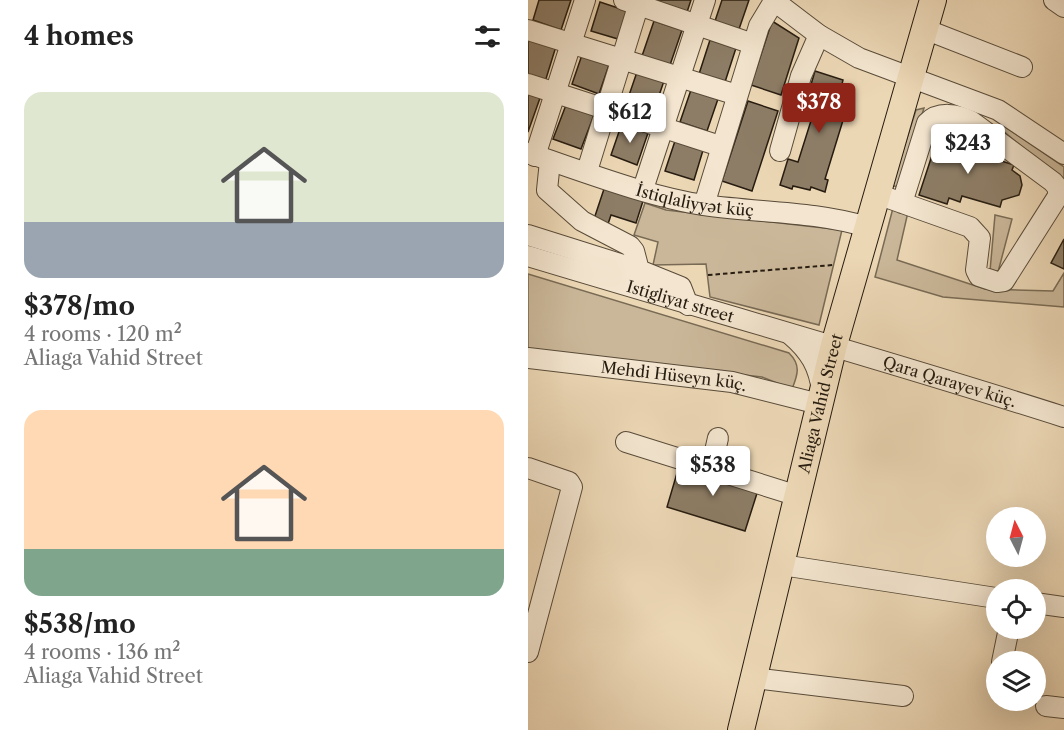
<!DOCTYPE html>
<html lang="en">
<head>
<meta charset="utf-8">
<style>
	:root { --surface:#fff; --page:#f6f6f6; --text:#222; --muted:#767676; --accent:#8f2418 }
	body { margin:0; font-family:"Libre Caslon Text",serif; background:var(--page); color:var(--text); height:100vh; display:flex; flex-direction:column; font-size:22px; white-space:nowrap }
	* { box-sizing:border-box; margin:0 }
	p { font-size:20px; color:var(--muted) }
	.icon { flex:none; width:33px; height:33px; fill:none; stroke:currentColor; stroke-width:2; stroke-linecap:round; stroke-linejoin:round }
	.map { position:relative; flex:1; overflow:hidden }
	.side { display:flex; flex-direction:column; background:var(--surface); width:528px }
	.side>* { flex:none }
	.needle { width:39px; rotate:354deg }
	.tools { position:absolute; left:458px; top:507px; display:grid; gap:12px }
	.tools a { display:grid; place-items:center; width:60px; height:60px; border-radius:50%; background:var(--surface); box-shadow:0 6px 24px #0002; font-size:30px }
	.price { position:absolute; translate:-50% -51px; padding:0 14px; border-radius:6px; background:#fff; color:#222; font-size:20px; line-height:39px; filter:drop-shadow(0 2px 3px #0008) }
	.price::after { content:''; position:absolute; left:50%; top:36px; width:18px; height:14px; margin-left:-9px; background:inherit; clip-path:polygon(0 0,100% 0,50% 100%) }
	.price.selected { background:var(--accent); color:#fff }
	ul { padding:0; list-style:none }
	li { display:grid; align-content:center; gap:12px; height:318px; padding:0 24px }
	li span { display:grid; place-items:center; height:186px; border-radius:18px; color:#555 }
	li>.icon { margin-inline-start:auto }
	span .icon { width:108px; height:108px; fill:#fffc; stroke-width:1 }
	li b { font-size:26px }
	h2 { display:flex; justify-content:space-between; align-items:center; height:72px; padding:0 24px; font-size:26px }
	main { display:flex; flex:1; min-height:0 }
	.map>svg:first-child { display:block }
	.green { fill:#cab799; stroke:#786a54; stroke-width:1.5 }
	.building { fill:#8d7d66; stroke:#261c10; stroke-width:1.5 }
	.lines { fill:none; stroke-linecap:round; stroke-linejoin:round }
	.minor-casing { stroke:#584b39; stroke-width:22 }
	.major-casing { stroke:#261c10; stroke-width:28 }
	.path { stroke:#261c10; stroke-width:2; stroke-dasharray:4.5 3; stroke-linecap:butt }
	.minor { stroke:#f3e5cf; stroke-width:20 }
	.major { stroke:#ecd7b5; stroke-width:26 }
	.labels { text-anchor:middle; stroke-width:5; stroke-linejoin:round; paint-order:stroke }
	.street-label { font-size:16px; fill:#261c10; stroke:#f3e5cf }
</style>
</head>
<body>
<main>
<section class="side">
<h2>4 homes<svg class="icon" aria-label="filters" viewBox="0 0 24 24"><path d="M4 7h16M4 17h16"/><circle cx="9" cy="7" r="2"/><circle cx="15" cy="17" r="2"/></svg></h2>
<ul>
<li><span style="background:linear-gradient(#dfe7d0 70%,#9aa5b1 0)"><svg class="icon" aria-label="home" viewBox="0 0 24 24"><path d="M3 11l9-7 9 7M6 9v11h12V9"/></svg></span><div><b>$378/mo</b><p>4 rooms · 120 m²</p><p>Aliaga Vahid Street</p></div></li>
<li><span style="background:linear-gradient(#ffd9b3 75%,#7fa58c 0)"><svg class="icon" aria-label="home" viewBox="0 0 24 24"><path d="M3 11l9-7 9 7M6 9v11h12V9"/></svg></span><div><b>$538/mo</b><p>4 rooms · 136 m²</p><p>Aliaga Vahid Street</p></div></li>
</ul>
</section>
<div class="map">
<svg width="536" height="730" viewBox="0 0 536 730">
	<rect width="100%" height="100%" fill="#ecd7b5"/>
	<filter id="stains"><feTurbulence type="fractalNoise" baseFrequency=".00333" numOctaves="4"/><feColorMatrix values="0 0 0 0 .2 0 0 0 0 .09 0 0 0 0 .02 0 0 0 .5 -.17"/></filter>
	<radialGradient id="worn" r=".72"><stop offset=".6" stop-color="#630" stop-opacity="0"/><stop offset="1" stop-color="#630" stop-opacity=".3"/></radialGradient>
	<g class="green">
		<polygon points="396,108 371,188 364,185 388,110"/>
		<polygon points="476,126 536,167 536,182 474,130"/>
		<polygon points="117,203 138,210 314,230 291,325 182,297 178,264 125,265 130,242 106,235"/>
		<polygon points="365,208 380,212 369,260 457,289 525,291 536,273 536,307 415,297 347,277"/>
		<polygon points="467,215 484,219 470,272 462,271"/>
		<path d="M0 274 261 353C273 365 270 374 264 389L234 377 0 351Z"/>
	</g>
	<g class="building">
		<polygon points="11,0 43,0 33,30 5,20"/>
		<polygon points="130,0 163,0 159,12 130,2"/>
		<polygon points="194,0 221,0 210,32 186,24"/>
		<polygon points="72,2 99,11 90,39 63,31"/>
		<polygon points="126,21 154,30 142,65 114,56"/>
		<polygon points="244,21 271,38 253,95 223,85"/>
		<polygon points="0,34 29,43 17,82 0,76"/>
		<polygon points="182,40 208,48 197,82 171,74"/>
		<polygon points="55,52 82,62 71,94 44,84"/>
		<polygon points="110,69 137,78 124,116 97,107"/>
		<polygon points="287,71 315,80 313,88 324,91 297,179 300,180 297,192 283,187 282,190 265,186 264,189 252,185 260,159 270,162 287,108 277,105"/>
		<polygon points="164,87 191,96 179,131 152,122"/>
		<polygon points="0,94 12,98 0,132"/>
		<polygon points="220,101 250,111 224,191 194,181"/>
		<polygon points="38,105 66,115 53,149 25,139"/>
		<polygon points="94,123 120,133 109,165 83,155"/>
		<polygon points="412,131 437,139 434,144 447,147 445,152 486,165 484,170 492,176 494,185 491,195 474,200 472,207 434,196 432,202 421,198 419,204 391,195"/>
		<polygon points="148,138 176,147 166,180 137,171"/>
		<polygon points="76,189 115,201 108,223 83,215 79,227 65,222"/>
		<polygon points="536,239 536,269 523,263"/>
		<polygon points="152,463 231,487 217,531 139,507"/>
	</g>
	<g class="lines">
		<defs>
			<g id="minor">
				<polyline points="96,0 225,44"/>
				<polyline points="245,0 291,35 331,58 470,110 536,154"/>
				<polyline points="526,0 536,7"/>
				<polyline points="0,30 209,95"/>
				<polyline points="399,30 494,67"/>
				<polyline points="0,84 192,146"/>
				<polyline points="252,151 273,76 291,35"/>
				<path id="s1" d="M0 153C54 171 121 197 176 205 231 213 286 211 339 227"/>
				<polyline points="7,156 57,0"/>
				<polyline points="22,161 19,190 54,221 102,246 106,251 111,270 153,287 160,305"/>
				<polyline points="59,171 112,0"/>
				<polyline points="115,189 177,0"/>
				<path d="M349 194 442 227 452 238 448 270 451 276 469 282 476 281 530 196V188L525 182 443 121C430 114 410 111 399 123L374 203"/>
				<polyline points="176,205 231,26 246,1"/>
				<polyline points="0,235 111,270"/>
				<path id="s2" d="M0 256C179 310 358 360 536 417"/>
				<path d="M263 335C282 351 291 367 294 391"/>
				<path id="s3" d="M0 358 204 382 291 404"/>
				<polyline points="98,442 270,496"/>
				<polyline points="0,468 41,482 44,487 0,652"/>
				<polyline points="183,469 190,438"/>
				<polyline points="254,565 468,598"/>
				<polyline points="507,603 536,607"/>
				<polyline points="474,662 481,628"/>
				<polyline points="226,678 375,696"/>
				<polyline points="518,706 536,708"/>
			</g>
			<g id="major">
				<path id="s4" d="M213 730 306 345 405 0"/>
			</g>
		</defs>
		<use href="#minor" class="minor-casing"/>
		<use href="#major" class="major-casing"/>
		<polyline class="path" points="180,275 305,265"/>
		<use href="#minor" class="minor"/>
		<use href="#major" class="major"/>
	</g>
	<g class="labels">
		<g class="street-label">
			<text dy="6" stroke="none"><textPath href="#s1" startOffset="174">İstiqlaliyyət küç</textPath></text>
			<text dy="6" stroke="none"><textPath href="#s2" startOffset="159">Istigliyat street</textPath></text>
			<text dy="6" stroke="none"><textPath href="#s3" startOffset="147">Mehdi Hüseyn küç.</textPath></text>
			<text dy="6" stroke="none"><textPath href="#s2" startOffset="440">Qara Qarayev küç.</textPath></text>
			<text dy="6" stroke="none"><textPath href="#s4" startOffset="336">Aliaga Vahid Street</textPath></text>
		</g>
	</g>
	<rect width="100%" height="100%" filter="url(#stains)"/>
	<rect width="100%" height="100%" fill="url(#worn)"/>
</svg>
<div class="tools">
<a><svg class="needle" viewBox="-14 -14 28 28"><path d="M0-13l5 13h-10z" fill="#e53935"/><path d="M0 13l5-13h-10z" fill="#767676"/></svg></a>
<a><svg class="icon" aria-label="locate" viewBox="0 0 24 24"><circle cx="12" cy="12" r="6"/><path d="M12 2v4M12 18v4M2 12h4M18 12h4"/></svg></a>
<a><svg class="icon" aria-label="layers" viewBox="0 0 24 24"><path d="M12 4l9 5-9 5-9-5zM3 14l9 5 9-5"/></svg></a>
</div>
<b class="price selected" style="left:291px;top:134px">$378</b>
<b class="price" style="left:102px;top:144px">$612</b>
<b class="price" style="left:440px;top:175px">$243</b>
<b class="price" style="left:185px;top:497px">$538</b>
</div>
</main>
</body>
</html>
